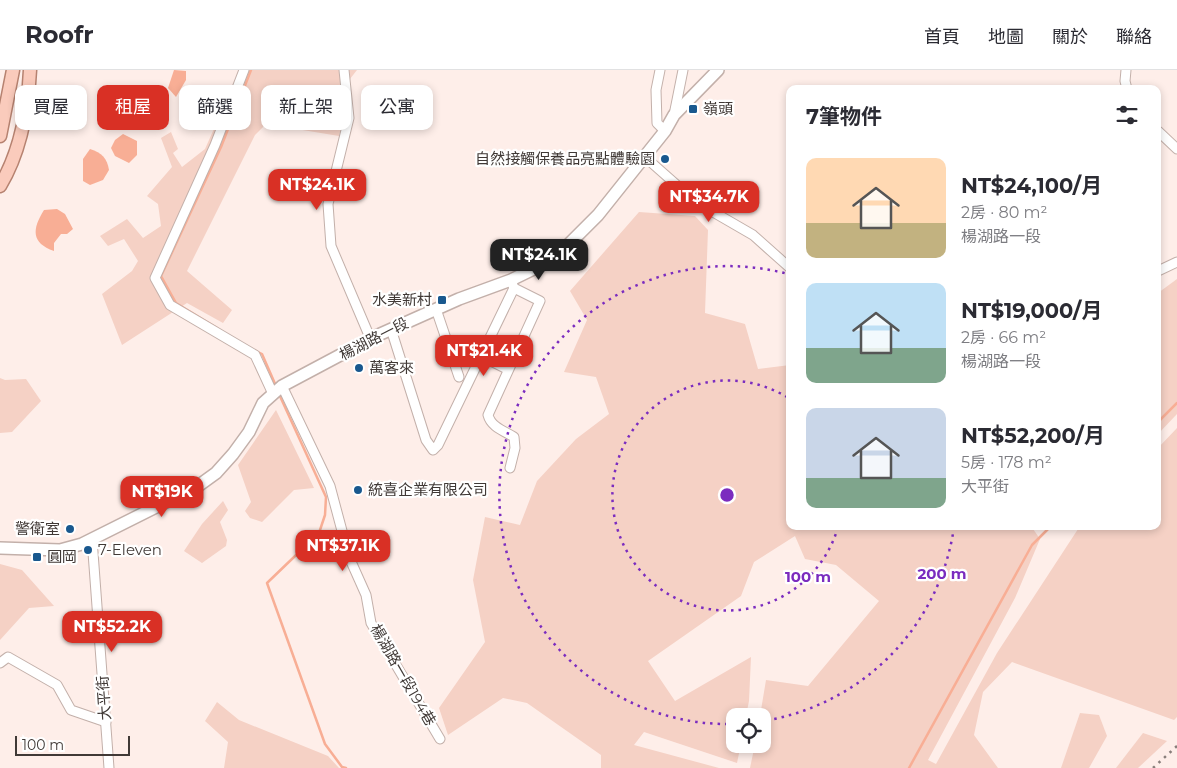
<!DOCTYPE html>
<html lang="zh-TW">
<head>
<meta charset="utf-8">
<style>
	:root { --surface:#fff; --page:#f2f2f3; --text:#2b2b33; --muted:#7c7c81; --line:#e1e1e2; --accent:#d93025 }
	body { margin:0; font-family:Montserrat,"Noto Sans TC",sans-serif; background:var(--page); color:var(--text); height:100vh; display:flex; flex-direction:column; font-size:19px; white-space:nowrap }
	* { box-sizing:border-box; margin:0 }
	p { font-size:16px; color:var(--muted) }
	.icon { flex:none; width:28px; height:28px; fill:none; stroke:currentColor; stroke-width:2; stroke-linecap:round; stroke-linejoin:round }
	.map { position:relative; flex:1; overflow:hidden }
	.side { position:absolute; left:786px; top:15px; width:375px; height:445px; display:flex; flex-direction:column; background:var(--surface); border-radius:10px; box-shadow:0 2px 8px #0003 }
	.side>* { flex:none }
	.banner { position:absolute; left:15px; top:15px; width:475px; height:45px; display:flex; gap:10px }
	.tools { position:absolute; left:726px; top:638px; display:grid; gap:10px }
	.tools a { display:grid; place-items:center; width:45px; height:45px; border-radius:10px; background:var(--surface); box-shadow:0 2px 8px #0003; font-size:25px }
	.scale { position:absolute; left:15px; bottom:12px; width:115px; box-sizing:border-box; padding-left:5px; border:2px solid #403936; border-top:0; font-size:14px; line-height:18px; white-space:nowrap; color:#403936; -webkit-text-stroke:4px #fff; paint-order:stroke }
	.price { position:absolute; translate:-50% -42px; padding:0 11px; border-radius:10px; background:var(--accent); color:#fff; font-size:16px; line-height:32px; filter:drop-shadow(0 1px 2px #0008) }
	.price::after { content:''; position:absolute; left:50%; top:30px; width:15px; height:11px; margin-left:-8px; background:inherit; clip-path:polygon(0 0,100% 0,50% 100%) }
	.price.selected { background:#222; color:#fff }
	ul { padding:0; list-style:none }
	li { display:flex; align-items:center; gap:15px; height:125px; padding:0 20px }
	li span { display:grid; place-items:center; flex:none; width:140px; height:100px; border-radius:10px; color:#555 }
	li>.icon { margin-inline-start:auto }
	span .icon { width:60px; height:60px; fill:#fffc; stroke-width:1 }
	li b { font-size:21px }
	h2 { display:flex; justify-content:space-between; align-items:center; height:60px; padding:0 20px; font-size:21px }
	.tag { padding:0 18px; border-radius:10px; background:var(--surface); box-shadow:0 2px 8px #0003; font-size:18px; line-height:45px }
	.tag.selected { background:var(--accent); color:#fff }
	header { display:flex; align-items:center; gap:30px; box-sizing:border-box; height:70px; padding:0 25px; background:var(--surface); border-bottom:1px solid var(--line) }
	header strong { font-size:24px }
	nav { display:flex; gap:28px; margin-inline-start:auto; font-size:18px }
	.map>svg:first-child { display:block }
	.green { fill:#f5d1c5 }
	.water { fill:#f8ae95 }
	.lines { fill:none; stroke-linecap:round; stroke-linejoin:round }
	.stream { stroke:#f8ae95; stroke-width:2.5 }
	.street-casing { stroke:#c3b0aa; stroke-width:11 }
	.secondary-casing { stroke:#c3b0aa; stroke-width:14 }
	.primary-casing { stroke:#b68270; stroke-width:15 }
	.street { stroke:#fff; stroke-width:9 }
	.secondary { stroke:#fff; stroke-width:11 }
	.primary { stroke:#facbbc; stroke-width:12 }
	.rail { stroke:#887e7a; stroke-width:2.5; stroke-dasharray:2.5 5; stroke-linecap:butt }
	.ring { fill:none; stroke:#7b2cbf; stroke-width:2.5; stroke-dasharray:2.5 5 }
	.poi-dot { fill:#19588e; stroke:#fff; stroke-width:2 }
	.labels { text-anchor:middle; stroke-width:4.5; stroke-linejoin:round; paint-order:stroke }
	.poi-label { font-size:15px; fill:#403936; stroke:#fff; text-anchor:start }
	.street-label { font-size:15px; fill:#403936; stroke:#fff }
	.centre { fill:#7b2cbf; stroke:#fff; stroke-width:2.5 }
	.ring-label { font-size:15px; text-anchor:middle; font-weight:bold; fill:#7b2cbf; stroke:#fff; stroke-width:4.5; stroke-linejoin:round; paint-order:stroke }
</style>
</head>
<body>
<header>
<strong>Roofr</strong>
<nav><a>首頁</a><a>地圖</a><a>關於</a><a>聯絡</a></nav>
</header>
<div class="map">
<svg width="1177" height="698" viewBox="0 0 1177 698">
	<rect width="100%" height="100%" fill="#feeee9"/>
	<g class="green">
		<polygon points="240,0 357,0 339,23 343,49 339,66 266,54 255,65 187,201 232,240 223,253 187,233 122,275 102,224 132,201 138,191 124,169 108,176 100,166 127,149 143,168 161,156 158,134 147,126 172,97 161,68 171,62 178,79 173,83 182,97 205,79"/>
		<polygon points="639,142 695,146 708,160 705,243 745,254 758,299 790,295 790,456 1031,456 1040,469 1015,528 928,690 936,694 997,583 1080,456 1158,456 1158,378 1177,358 1177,647 1174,650 1012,592 983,622 974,665 998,698 750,698 755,674 762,674 762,646 760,646 766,610 808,616 879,531 836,495 805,489 795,466 754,492 741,526 648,591 675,631 751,587 749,631 746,646 735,646 735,674 741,674 737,693 644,662 634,675 719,698 601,698 601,685 527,633 503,628 448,665 439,638 485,572 473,510 485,447 520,455 537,411 576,369 609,344 596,307 564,302 587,250 570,221"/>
		<polygon points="1177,209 1177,344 1158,364 1158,223"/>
		<polygon points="0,308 5,310 26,309 41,331 12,362 0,363"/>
		<polygon points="276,340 314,418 294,420 262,452 250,448 245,441 251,432 238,395"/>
		<polygon points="223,431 228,440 220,452 227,470 226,476 202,493 184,481 202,454"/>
		<polygon points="0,494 22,500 54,536 29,538 0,570"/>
		<polygon points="217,632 239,650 328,686 339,698 224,698 228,672 205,651"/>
		<polygon points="1080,643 1099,645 1107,666 1089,698 1061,698"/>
		<polygon points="1143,663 1167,671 1138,698 1116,698"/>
	</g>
	<g class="water">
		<polygon points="174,0 186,1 186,10 176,27 168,18"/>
		<polygon points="123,64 137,71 137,85 129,93 115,86 111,78 115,70"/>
		<path d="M90 79C102 83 107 88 109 100L103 110 90 115 83 111V89Z"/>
		<path d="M57 139 65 144 73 159 67 164H61L54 173V181C31 173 32 159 44 140Z"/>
	</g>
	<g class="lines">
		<g class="stream">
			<polyline points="217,258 176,233 161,206 221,77 251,0"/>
			<polyline points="256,281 262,284 276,316"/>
			<polyline points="279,324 326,427 325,445 319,463 267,513 325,674 342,697 346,698"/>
			<polyline points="1158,352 1177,333"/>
			<polyline points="909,698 1032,475 1051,456"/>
		</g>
		<defs>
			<g id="street">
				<polyline points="244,0 215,75 155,208 170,235 255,285 273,324"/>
				<polyline points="344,0 349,48 328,134 331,176 371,270"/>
				<polyline points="660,0 656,20 657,53 665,61"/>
				<polyline points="1126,0 1125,11 1127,19"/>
				<polyline points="674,45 683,0"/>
				<polyline points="1158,61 1177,79"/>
				<polyline points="645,87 696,132 753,165 790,198"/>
				<polyline points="1158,201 1177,192"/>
				<polyline points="436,239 459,307"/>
				<polyline points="391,259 426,370 433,380 438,375 514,218"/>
				<polyline points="481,286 507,299"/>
				<polyline points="282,316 330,416 349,487 366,525 371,553 440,669"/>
				<path d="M510 398 515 378 514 367C504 361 491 357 488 345L540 231 514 218 512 213"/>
				<polyline points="92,469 109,698"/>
				<polyline points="0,593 8,587 57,615 71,640 106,652"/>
			</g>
			<polyline id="secondary" points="0,478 60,480 82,474 198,416 216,403 233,384 249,362 263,333 282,316 376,266 459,229 511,210 554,189 598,145 665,61 674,45 718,0"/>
			<g id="primary">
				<polyline points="0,66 13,0"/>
				<path d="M0 116C21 81 28 40 30 0"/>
			</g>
		</defs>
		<use href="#street" class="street-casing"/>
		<use href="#secondary" class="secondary-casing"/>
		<use href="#primary" class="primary-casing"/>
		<use href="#street" class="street"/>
		<use href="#secondary" class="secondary"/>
		<use href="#primary" class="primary"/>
		<polyline class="rail" points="1153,698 1177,676"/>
	</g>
	<g class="ring">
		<path d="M838 457A115 115 0 1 1 790 329"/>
		<path d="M954 457A229 229 0 0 1 763 651M735 654A229 229 0 1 1 788 204"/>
	</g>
	<g class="poi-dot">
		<rect x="688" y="34" width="10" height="10" rx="2.5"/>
		<circle cx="665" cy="89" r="5"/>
		<rect x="437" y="225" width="10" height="10" rx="2.5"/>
		<circle cx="359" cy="298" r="5"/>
		<circle cx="358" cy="420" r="5"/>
		<circle cx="70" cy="459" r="5"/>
		<circle cx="88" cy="480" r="5"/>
		<rect x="32" y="482" width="10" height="10" rx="2.5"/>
	</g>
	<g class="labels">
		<g class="poi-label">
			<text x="703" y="44">嶺頭</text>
			<text x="655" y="94" text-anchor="end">自然接觸保養品亮點體驗園</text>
			<text x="432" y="235" text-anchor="end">水美新村</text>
			<text x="369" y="303">萬客來</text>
			<text x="368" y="425">統喜企業有限公司</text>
			<text x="60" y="464" text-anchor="end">警衛室</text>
			<text x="98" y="485">7-Eleven</text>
			<text x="47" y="492">圓岡</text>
		</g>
		<g class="street-label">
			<text transform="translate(374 269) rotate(-27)" y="5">楊湖路一段</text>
			<text transform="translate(403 605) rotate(60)" y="5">楊湖路一段194巷</text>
			<text transform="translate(104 628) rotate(-94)" y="5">大平街</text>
		</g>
	</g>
	<circle cx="727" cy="425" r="8" class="centre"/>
	<g class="ring-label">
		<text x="942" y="509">200 m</text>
		<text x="808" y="512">100 m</text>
	</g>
</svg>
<div class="tools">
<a><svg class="icon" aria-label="locate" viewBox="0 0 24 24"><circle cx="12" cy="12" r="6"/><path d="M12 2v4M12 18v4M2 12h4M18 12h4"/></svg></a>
</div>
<div class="scale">100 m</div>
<b class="price" style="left:317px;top:141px">NT$24.1K</b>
<b class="price" style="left:709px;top:153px">NT$34.7K</b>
<b class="price selected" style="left:539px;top:211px">NT$24.1K</b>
<b class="price" style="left:484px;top:307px">NT$21.4K</b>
<b class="price" style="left:162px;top:448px">NT$19K</b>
<b class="price" style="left:343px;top:502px">NT$37.1K</b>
<b class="price" style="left:112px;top:583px">NT$52.2K</b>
<div class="banner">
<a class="tag">買屋</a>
<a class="tag selected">租屋</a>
<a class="tag">篩選</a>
<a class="tag">新上架</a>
<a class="tag">公寓</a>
</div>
<section class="side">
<h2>7筆物件<svg class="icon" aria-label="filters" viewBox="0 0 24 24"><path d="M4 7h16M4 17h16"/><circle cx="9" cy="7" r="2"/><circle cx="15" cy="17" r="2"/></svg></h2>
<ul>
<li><span style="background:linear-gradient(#ffd9b3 65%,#c2b280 0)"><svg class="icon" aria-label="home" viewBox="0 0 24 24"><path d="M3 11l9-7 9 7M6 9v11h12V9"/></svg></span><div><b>NT$24,100/月</b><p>2房 · 80 m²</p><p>楊湖路一段</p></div></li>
<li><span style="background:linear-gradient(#bfe0f5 65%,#7fa58c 0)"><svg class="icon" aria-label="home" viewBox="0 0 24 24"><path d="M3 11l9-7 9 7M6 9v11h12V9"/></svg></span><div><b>NT$19,000/月</b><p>2房 · 66 m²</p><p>楊湖路一段</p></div></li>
<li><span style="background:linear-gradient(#c9d6e8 70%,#7fa58c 0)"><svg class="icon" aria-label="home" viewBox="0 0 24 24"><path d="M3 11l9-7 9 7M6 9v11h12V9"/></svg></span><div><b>NT$52,200/月</b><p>5房 · 178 m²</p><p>大平街</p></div></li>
</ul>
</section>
</div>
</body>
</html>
